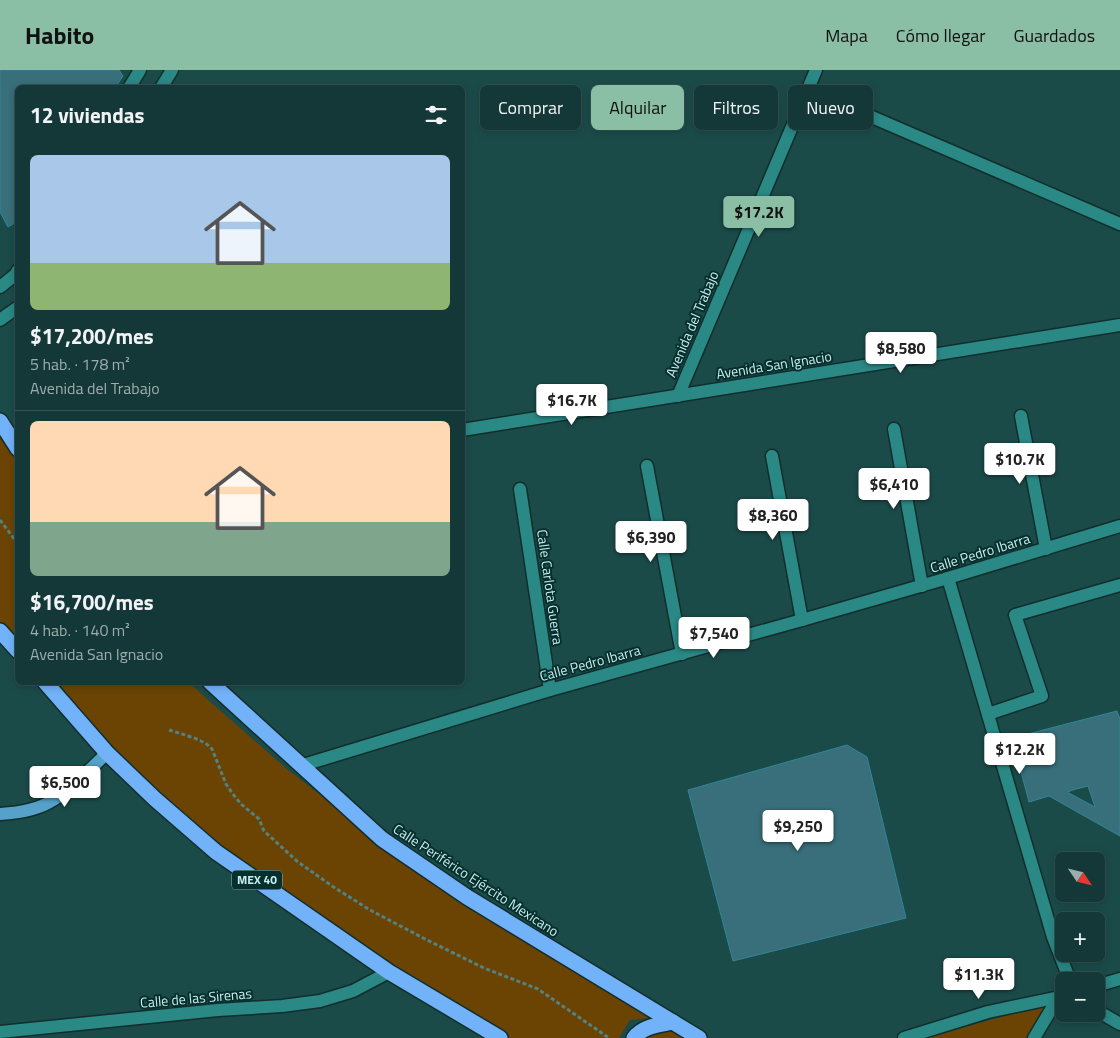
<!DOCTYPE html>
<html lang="es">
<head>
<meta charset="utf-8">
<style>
	:root { --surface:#143837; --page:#214342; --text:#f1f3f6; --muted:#9dacad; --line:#335252; --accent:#8abfa5 }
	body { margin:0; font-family:"Titillium Web",sans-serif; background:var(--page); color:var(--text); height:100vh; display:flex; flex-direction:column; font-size:19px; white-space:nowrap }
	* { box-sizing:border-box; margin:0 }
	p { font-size:16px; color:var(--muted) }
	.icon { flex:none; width:28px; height:28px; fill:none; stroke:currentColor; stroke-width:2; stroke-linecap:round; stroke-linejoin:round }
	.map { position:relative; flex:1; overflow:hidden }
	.panel { position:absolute; left:15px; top:15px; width:450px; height:600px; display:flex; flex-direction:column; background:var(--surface); border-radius:8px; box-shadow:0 2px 8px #0003,0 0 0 1px var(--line) }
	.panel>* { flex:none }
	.hud { position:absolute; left:480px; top:15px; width:475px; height:45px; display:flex; gap:10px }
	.needle { width:32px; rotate:125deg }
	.fabs { position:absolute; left:1055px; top:782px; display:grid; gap:10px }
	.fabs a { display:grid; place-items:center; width:50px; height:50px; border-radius:8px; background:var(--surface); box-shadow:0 2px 8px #0003,0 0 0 1px var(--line); font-size:25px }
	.price { position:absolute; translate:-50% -42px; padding:0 11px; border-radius:5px; background:#fff; color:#222; font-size:16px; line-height:32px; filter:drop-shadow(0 1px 2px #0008) }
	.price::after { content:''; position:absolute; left:50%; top:30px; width:15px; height:11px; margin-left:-8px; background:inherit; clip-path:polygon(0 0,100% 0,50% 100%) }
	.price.selected { background:var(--accent); color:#111 }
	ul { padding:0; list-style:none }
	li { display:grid; align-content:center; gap:10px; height:265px; padding:0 15px }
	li+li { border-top:1px solid var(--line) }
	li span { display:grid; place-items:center; height:155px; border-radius:8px; color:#555 }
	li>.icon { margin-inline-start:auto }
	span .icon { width:90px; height:90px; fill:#fffc; stroke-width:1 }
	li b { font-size:21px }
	h2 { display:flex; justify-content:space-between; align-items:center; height:60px; padding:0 15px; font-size:21px }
	.chip { padding:0 18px; border-radius:8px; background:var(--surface); box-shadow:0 2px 8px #0003,0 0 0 1px var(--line); font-size:18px; line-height:45px }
	.chip.selected { background:var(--accent); color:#111 }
	header { display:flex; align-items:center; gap:30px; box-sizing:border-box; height:70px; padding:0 25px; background:var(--accent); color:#111 }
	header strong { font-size:24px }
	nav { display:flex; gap:28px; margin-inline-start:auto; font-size:18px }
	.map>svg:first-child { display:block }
	.green { fill:#6b4404 }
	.building { fill:#386f7a; stroke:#2e8798; fill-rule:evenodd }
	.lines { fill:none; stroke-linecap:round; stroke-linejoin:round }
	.minor-casing { stroke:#112e2d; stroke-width:15 }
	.major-casing { stroke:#112e2d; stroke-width:15 }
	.highway-casing { stroke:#112e2d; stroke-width:18 }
	.path { stroke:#548280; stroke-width:3; stroke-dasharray:4 2.5; stroke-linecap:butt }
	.minor { stroke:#2a8885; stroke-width:12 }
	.major { stroke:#55a1ca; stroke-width:12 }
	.highway { stroke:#72b2f8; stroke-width:15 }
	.labels { text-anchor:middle; stroke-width:4; stroke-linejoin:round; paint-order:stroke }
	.shield { fill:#072f2e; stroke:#8cb5b3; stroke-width:1 }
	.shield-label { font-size:12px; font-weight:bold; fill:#c5eeec }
	.street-label { font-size:14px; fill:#c5eeec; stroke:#072f2e }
</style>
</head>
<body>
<header>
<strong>Habito</strong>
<nav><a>Mapa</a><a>Cómo llegar</a><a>Guardados</a></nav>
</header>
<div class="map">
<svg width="1120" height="968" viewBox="0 0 1120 968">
	<rect width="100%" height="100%" fill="#1b4b49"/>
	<g class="green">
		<polygon points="0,355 17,382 17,573 0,552"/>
		<polygon points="51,613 190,613 207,629 288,700 372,765 658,947 630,950 619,968 509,968 390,900 218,780 110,681"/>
		<polygon points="1050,933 1029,968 926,968"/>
		<polygon points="679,959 693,968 644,968 663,960"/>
	</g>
	<g class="building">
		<polygon points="0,0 119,0 123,6 115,18 18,18 18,151 8,157 0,142"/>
		<path d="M1117 641 1120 649V766L1049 726 1029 732 1012 668ZM1088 716 1095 737 1067 722 1076 719Z"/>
		<polygon points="847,675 867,687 906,848 733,891 688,720"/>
	</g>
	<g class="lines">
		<defs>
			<g id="minor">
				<polyline points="129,18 140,0"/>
				<polyline points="161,18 172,0"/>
				<polyline points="807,19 1120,154"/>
				<polyline points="0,217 15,205 18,200"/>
				<polyline points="0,250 18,237"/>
				<polyline points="678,326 816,0"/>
				<polyline points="1021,346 1046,479"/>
				<polyline points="894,359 922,516"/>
				<polyline points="462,360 1120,255"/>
				<polyline points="772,386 802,550"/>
				<polyline points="647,396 682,584"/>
				<polyline points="520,419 550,620"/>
				<polyline points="948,508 1053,867 1067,903 1072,911"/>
				<polyline points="988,644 1042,626 1015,545 1120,515"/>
				<polyline points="300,696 550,620 802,550 948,508 1120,456"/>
				<polyline points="1096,916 1120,909"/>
				<polyline points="1096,938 1101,943 1120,954"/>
				<polyline points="0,962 218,940 282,936 320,931 353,921 389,902"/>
				<polyline points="904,968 988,942 1064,926"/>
				<polyline points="1034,968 1058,928"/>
			</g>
			<path id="major" d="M0 744C18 743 38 740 53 730 73 718 90 699 107 683"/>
			<g id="highway">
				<polyline points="0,351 18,379"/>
				<polyline points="0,561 18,581"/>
				<polyline points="45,612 107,683 155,729 216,782 389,902 500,968"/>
				<polyline points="210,612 382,769 467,827 699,968"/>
				<path d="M634 968C643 956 659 955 673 952"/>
			</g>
		</defs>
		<use href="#minor" class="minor-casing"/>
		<use href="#major" class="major-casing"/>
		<use href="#highway" class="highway-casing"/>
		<g class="path">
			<polyline points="0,450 18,474"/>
			<path d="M169 660C181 664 204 669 212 679L226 714 232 723 241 734 259 749 264 761 298 792 332 816 370 840 427 870 484 898 538 919 609 968"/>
		</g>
		<use href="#minor" class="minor"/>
		<use href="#major" class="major"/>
		<use href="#highway" class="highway"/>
	</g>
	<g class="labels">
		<rect class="shield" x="232" y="800.5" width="50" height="19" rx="4"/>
		<g class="shield-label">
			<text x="257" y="814">MEX 40</text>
		</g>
		<g class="street-label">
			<text transform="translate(692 254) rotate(-67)" y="5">Avenida del Trabajo</text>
			<text transform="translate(774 295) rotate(-9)" y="5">Avenida San Ignacio</text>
			<text transform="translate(980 483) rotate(-17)" y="5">Calle Pedro Ibarra</text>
			<text transform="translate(550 517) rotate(82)" y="5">Calle Carlota Guerra</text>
			<text transform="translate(590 593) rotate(-15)" y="5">Calle Pedro Ibarra</text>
			<text transform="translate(476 810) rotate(33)" y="5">Calle Periférico Ejército Mexicano</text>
			<text transform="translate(196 928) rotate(-5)" y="5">Calle de las Sirenas</text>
		</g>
	</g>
</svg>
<div class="fabs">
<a><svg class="needle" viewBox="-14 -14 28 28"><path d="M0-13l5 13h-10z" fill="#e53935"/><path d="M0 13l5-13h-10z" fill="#9dacad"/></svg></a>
<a>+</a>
<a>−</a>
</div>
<b class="price selected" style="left:759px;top:168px">$17.2K</b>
<b class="price" style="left:901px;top:304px">$8,580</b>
<b class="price" style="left:572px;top:356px">$16.7K</b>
<b class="price" style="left:1020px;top:415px">$10.7K</b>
<b class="price" style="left:894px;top:440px">$6,410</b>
<b class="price" style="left:773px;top:471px">$8,360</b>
<b class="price" style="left:651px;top:493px">$6,390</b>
<b class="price" style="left:714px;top:589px">$7,540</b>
<b class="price" style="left:1020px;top:705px">$12.2K</b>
<b class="price" style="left:65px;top:738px">$6,500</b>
<b class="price" style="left:798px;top:782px">$9,250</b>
<b class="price" style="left:979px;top:930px">$11.3K</b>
<div class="hud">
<a class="chip">Comprar</a>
<a class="chip selected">Alquilar</a>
<a class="chip">Filtros</a>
<a class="chip">Nuevo</a>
</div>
<section class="panel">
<h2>12 viviendas<svg class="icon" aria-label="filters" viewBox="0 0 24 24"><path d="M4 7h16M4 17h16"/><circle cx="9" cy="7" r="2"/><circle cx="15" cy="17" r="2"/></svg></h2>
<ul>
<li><span style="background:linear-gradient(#a9c7e8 70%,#8fb573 0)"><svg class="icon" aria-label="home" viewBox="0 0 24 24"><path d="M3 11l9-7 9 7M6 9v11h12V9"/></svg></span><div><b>$17,200/mes</b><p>5 hab. · 178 m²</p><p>Avenida del Trabajo</p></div></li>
<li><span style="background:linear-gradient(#ffd9b3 65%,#7fa58c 0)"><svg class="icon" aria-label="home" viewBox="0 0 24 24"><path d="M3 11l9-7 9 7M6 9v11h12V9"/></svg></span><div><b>$16,700/mes</b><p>4 hab. · 140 m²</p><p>Avenida San Ignacio</p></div></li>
</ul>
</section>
</div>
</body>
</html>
